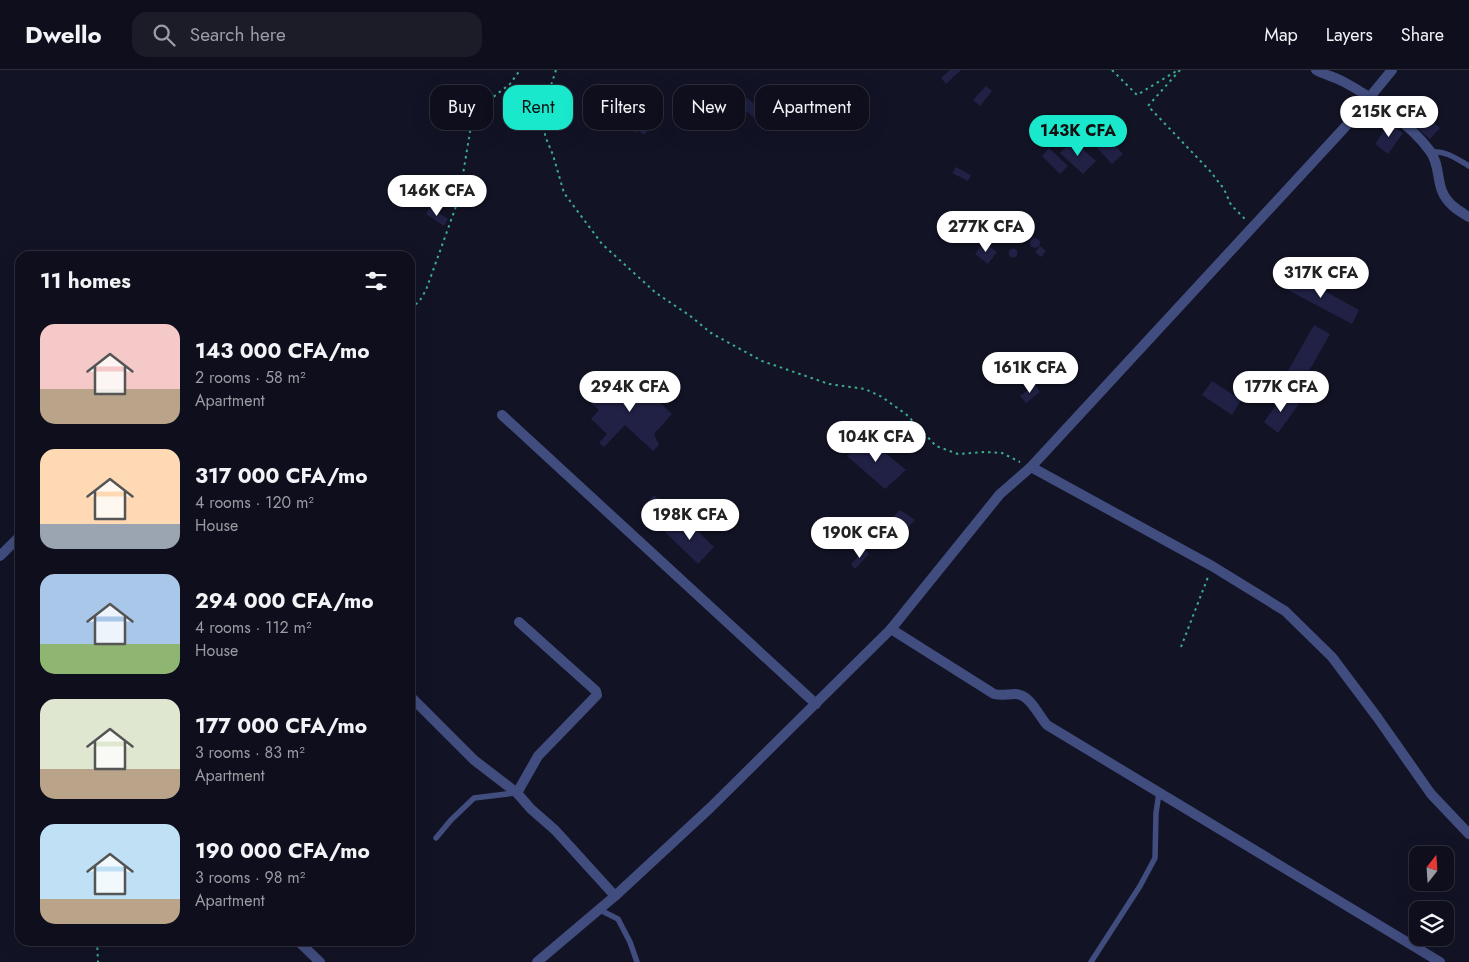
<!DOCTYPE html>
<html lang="en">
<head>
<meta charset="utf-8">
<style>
	:root { --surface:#0e0e1c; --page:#1c1c29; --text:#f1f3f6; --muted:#9b9ca3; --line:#2e2e3b; --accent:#19e8cc }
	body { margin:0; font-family:Jost,sans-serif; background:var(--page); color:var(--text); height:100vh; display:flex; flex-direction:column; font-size:19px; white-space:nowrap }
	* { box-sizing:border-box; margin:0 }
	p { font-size:16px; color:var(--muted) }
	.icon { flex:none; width:28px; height:28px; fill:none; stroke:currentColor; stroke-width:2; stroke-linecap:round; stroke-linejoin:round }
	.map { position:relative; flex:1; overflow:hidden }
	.drawer { position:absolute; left:15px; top:181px; width:400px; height:695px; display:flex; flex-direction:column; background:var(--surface); border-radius:15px; box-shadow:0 5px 20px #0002,0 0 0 1px var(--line) }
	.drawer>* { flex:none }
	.hud { position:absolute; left:430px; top:15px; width:475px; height:45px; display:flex; gap:10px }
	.needle { width:32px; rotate:17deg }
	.tools { position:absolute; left:1409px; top:776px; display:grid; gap:10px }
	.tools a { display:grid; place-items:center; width:45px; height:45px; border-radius:10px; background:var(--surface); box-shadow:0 5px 20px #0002,0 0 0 1px var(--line); font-size:25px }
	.price { position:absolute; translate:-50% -42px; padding:0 11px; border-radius:18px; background:#fff; color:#222; font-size:16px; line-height:32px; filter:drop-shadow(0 1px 2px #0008) }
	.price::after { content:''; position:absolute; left:50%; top:30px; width:15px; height:11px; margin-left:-8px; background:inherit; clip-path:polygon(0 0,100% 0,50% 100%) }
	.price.selected { background:var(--accent); color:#111 }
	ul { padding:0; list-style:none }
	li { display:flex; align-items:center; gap:15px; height:125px; padding:0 25px }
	li span { display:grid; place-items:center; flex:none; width:140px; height:100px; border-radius:15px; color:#555 }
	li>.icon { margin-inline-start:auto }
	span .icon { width:60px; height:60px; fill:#fffc; stroke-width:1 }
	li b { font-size:21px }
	h2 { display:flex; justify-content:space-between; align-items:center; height:60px; padding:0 25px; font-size:21px }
	.tag { padding:0 18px; border-radius:15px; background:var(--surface); box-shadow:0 5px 20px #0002,0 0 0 1px var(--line); font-size:18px; line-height:45px }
	.tag.selected { background:var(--accent); color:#111 }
	header { display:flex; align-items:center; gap:30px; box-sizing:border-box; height:70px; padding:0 25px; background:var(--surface); border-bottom:1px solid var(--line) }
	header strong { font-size:24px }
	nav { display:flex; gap:28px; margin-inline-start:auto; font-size:18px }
	.search { width:350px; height:45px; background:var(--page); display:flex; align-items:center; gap:12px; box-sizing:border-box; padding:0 18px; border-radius:15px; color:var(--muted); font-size:19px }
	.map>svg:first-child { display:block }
	.building { fill:#202144 }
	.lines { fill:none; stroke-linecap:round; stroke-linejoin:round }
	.path { stroke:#3cad8c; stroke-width:2; stroke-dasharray:2.5 4; stroke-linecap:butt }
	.service { stroke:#414d7f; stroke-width:5.5 }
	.minor { stroke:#414d7f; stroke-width:10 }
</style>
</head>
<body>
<header>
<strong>Dwello</strong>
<div class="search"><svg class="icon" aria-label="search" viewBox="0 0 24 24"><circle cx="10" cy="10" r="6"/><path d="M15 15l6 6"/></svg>Search here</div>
<nav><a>Map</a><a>Layers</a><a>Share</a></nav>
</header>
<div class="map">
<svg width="1469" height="892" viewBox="0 0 1469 892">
	<rect width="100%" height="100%" fill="#121325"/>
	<g class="building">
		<polygon points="950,0 961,0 946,14 941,8"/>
		<polygon points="986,16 992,21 980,36 973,30"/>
		<polygon points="747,28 770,47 763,55 740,36"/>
		<polygon points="635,37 654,53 644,65 638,60 636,63 622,52"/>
		<polygon points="1423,43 1440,58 1430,69 1413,55"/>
		<polygon points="1389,53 1403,63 1388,84 1375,74"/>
		<polygon points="1108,68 1123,84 1112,94 1097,78"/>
		<polygon points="1072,70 1096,91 1083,104 1060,83"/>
		<polygon points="1049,78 1068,96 1060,104 1042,86"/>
		<polygon points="956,97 971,105 968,111 952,103"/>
		<polygon points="430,137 448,149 444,156 426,144"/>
		<polygon points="1000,147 1009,153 1004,161 994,155"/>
		<circle cx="1019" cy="159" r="9"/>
		<circle cx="1035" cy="173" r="5"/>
		<polygon points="984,172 997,182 988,194 975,184"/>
		<polygon points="1040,176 1046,181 1041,187 1035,182"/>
		<circle cx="1013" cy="183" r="4.5"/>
		<polygon points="1292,203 1359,240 1352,254 1284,218"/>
		<polygon points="1314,255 1330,264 1297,322 1281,313"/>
		<polygon points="626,311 634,318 639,313 672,344 654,364 659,375 653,381 625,355 604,377 599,373 607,364 591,349 599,340 592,334 612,314 618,319"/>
		<polygon points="1212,311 1241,330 1232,345 1202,325"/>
		<polygon points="1035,315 1040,322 1026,333 1020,326"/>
		<polygon points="1284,324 1299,334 1278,363 1264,352"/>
		<polygon points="866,367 906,400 885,419 847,386"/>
		<polygon points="654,425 666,436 655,448 643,437"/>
		<polygon points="900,440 915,450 895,471 882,458"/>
		<polygon points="687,451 714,477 698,494 665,462 674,453 680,459"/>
		<polygon points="865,479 869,484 855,499 851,494"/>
	</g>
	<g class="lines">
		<g class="path">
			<polyline points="556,0 545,34 545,66 553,85 564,123 602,174 656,223 689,245 711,263 762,291 829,314 865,319 882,327 907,345 936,376 958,384 984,382 1002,383 1020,392"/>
			<polyline points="1112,0 1137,25 1178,0"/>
			<polyline points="1180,0 1148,36 1210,101 1224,119 1231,135 1245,149"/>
			<polyline points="410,238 419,232 426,220 459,128 472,50 479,38 510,14 520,0"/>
			<polyline points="1181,577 1208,507"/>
			<polyline points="97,871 98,892"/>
		</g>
		<g class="service">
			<path d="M1431 82C1445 80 1457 89 1469 96"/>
			<polyline points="436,768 451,750 474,728 515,723"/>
			<polyline points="598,839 618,849 630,872 637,892"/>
			<polyline points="1091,892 1140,816 1155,788 1156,743 1159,723"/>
		</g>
		<g class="minor">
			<path d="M1316 0C1325 5 1335 7 1344 12 1372 27 1411 55 1430 81 1439 93 1437 108 1442 121 1447 134 1459 141 1469 147"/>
			<polyline points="502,345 816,634"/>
			<polyline points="1031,397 1212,496 1285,541 1332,587 1377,647 1431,724 1469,764"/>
			<polyline points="0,486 20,466"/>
			<path d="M891 559 994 624C1002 626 1007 624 1015 624 1030 624 1038 645 1047 655L1440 892"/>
			<polyline points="410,626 474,690 517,723 531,739 555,760 615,826"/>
			<polyline points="517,723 538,686 597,625 596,621 519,552"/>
			<polyline points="298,871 320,892"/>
			<polyline points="537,892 615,826 710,738 891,559 1000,424 1031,397 1346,56 1392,0"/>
		</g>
	</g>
</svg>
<div class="tools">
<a><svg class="needle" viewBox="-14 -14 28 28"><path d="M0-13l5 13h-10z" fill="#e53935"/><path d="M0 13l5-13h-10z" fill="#9b9ca3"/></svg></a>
<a><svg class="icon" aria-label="layers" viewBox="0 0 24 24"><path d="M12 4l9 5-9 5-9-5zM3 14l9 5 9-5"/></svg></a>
</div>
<b class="price" style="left:1389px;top:68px">215K CFA</b>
<b class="price selected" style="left:1078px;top:87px">143K CFA</b>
<b class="price" style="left:437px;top:147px">146K CFA</b>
<b class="price" style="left:986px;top:183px">277K CFA</b>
<b class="price" style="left:1321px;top:229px">317K CFA</b>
<b class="price" style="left:1030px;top:324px">161K CFA</b>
<b class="price" style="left:630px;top:343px">294K CFA</b>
<b class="price" style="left:1281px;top:343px">177K CFA</b>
<b class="price" style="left:876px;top:393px">104K CFA</b>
<b class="price" style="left:690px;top:471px">198K CFA</b>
<b class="price" style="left:860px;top:489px">190K CFA</b>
<div class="hud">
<a class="tag">Buy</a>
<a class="tag selected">Rent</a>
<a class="tag">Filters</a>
<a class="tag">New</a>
<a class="tag">Apartment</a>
</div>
<section class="drawer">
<h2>11 homes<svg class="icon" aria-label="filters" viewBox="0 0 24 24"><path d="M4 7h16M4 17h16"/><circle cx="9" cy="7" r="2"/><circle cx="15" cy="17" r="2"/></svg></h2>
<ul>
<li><span style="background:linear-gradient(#f6c9c9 65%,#b9a48a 0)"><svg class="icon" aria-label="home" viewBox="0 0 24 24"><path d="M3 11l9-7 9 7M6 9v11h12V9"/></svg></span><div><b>143 000 CFA/mo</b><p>2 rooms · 58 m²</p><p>Apartment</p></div></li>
<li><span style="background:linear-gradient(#ffd9b3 75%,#9aa5b1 0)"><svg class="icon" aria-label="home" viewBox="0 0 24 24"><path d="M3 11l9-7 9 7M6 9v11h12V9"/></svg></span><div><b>317 000 CFA/mo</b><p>4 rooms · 120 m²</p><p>House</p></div></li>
<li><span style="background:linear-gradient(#a9c7e8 70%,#8fb573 0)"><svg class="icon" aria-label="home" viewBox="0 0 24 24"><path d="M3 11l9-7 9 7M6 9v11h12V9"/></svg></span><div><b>294 000 CFA/mo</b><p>4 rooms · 112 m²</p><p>House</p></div></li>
<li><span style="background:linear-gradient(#dfe7d0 70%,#b9a48a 0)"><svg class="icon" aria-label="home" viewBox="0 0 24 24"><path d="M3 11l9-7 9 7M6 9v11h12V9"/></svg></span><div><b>177 000 CFA/mo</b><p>3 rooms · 83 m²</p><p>Apartment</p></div></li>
<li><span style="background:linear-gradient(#bfe0f5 75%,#b9a48a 0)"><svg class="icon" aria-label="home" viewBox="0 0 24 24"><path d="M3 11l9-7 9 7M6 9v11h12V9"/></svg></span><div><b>190 000 CFA/mo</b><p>3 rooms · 98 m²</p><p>Apartment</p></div></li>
</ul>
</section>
</div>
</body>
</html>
